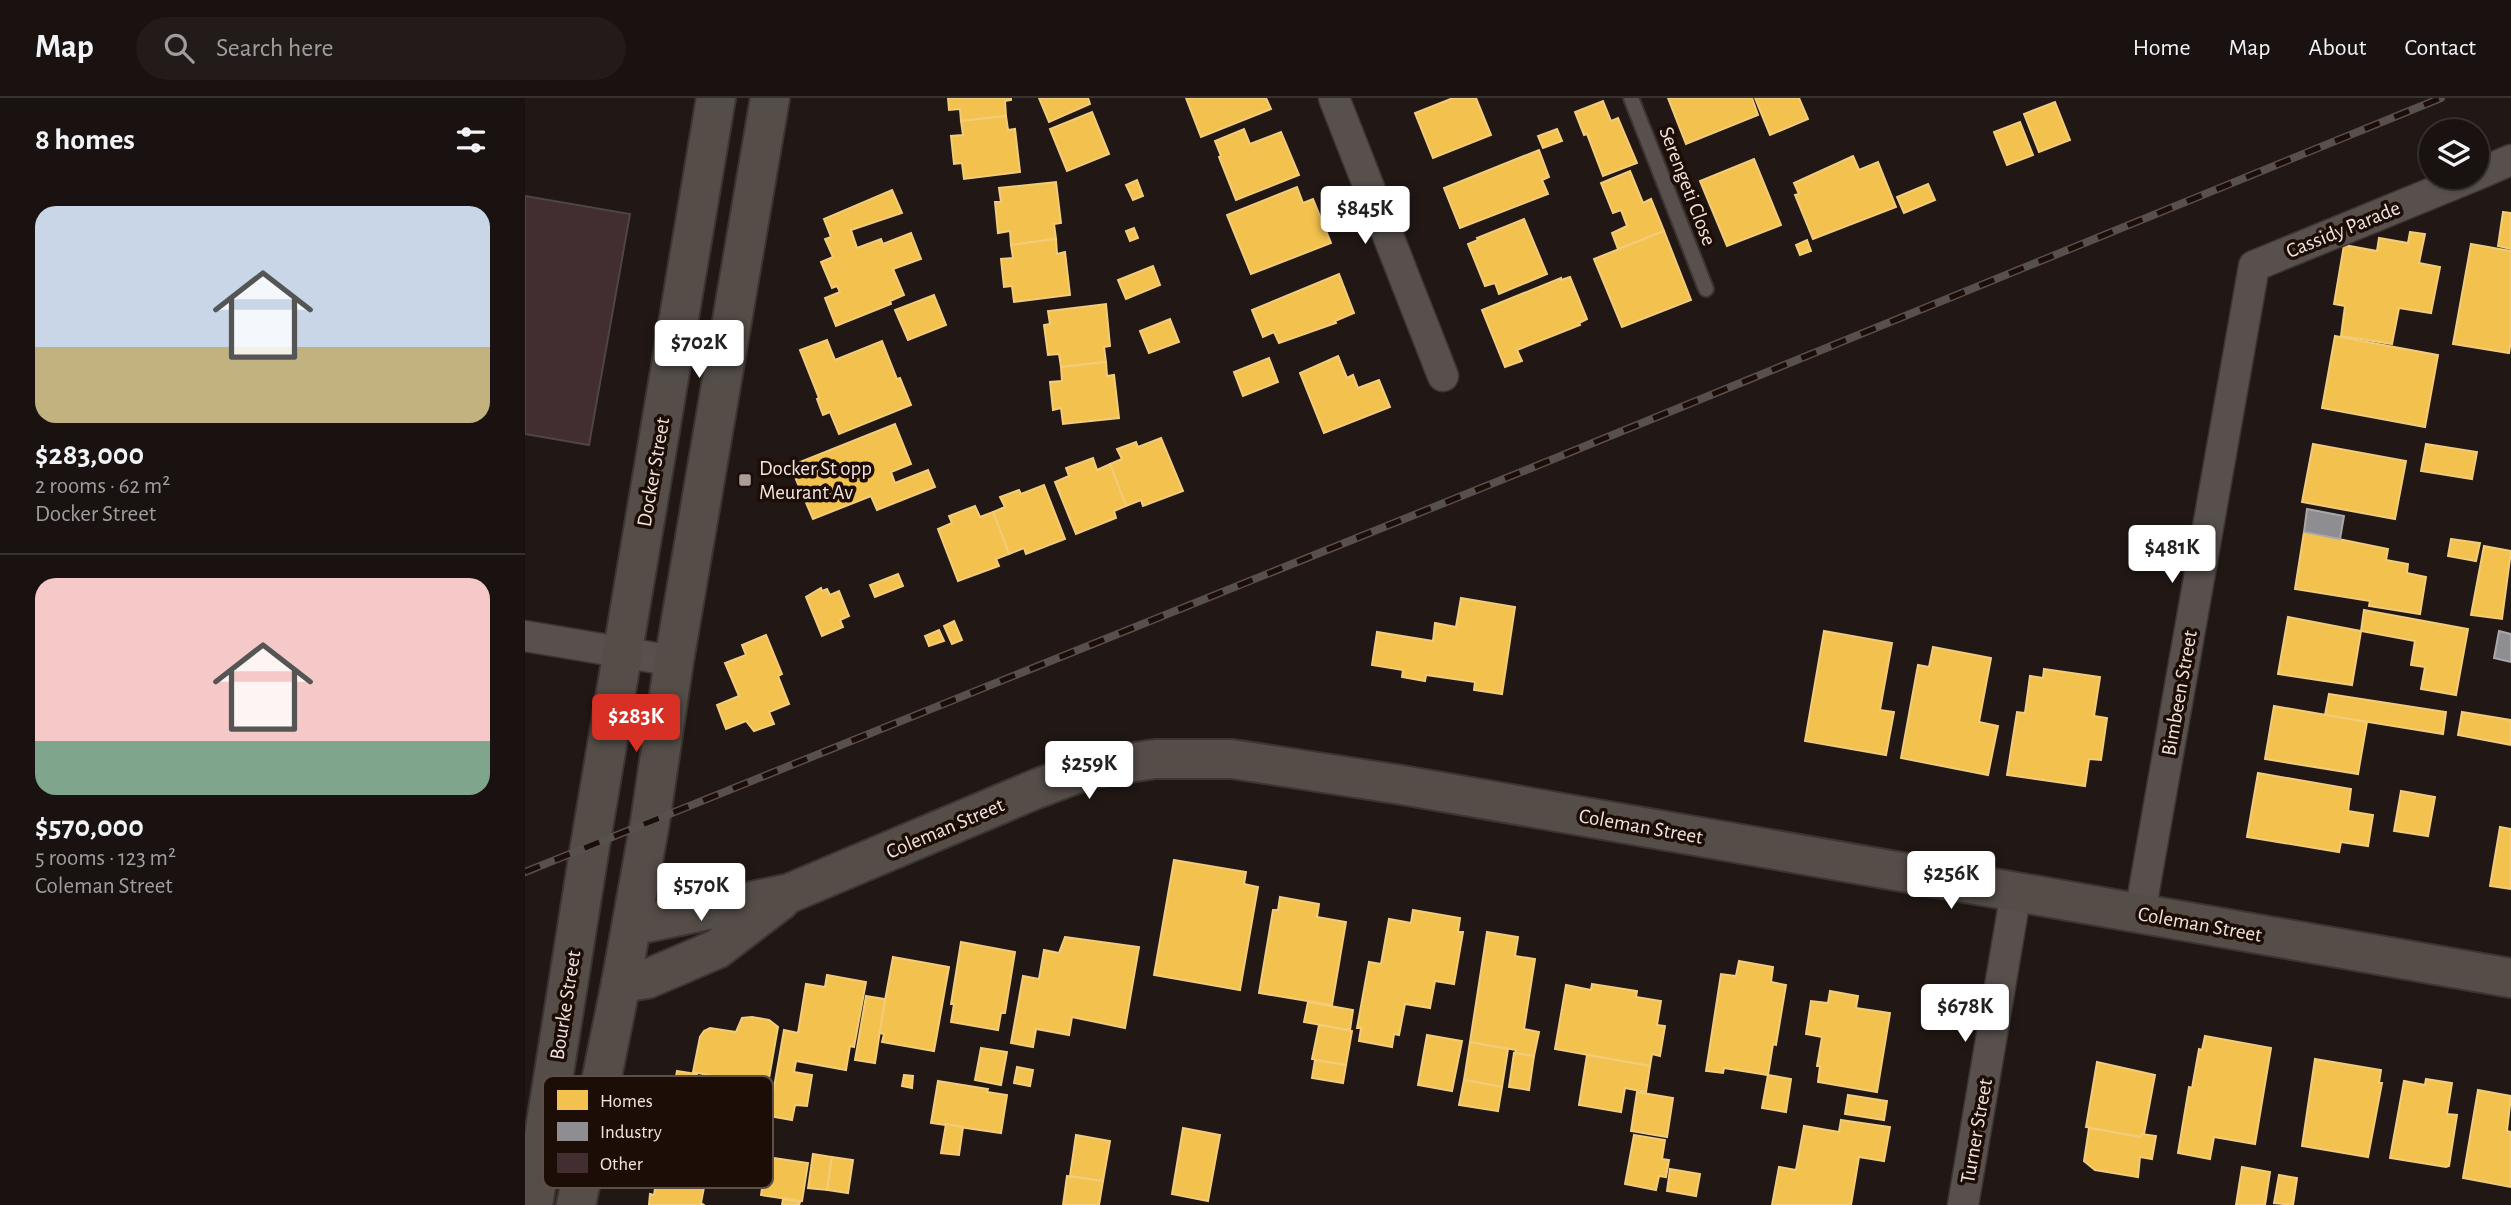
<!DOCTYPE html>
<html lang="en">
<head>
<meta charset="utf-8">
<style>
	:root { --surface:#191210; --page:#221b19; --text:#f1f3f6; --muted:#9f9e9f; --line:#373230; --accent:#d93025 }
	body { margin:0; font-family:"Alegreya Sans",sans-serif; background:var(--page); color:var(--text); height:100vh; display:flex; flex-direction:column; font-size:26px; white-space:nowrap }
	* { box-sizing:border-box; margin:0 }
	p { font-size:23px; color:var(--muted) }
	.icon { flex:none; width:38px; height:38px; fill:none; stroke:currentColor; stroke-width:2; stroke-linecap:round; stroke-linejoin:round }
	.map { position:relative; flex:1; overflow:hidden }
	.panel { display:flex; flex-direction:column; background:var(--surface); width:525px }
	.panel>* { flex:none }
	.fabs { position:absolute; left:1894px; top:21px; display:grid; gap:14px }
	.fabs a { display:grid; place-items:center; width:70px; height:70px; border-radius:50%; background:var(--surface); box-shadow:0 2px 5px #0004,0 0 0 2px var(--line); font-size:35px }
	.price { position:absolute; translate:-50% -60px; padding:0 16px; border-radius:7px; background:#fff; color:#222; font-size:23px; line-height:46px; filter:drop-shadow(0 2px 4px #0008) }
	.price::after { content:''; position:absolute; left:50%; top:42px; width:21px; height:16px; margin-left:-10px; background:inherit; clip-path:polygon(0 0,100% 0,50% 100%) }
	.price.selected { background:var(--accent); color:#fff }
	ul { padding:0; list-style:none }
	li { display:grid; align-content:center; gap:14px; height:371px; padding:0 35px }
	li+li { border-top:2px solid var(--line) }
	li span { display:grid; place-items:center; height:217px; border-radius:21px; color:#555 }
	li>.icon { margin-inline-start:auto }
	span .icon { width:126px; height:126px; fill:#fffc; stroke-width:1 }
	li b { font-size:30px }
	h2 { display:flex; justify-content:space-between; align-items:center; height:84px; padding:0 35px; font-size:30px }
	header { display:flex; align-items:center; gap:42px; box-sizing:border-box; height:98px; padding:0 35px; background:var(--surface); border-bottom:2px solid var(--line) }
	header strong { font-size:33px }
	nav { display:flex; gap:38px; margin-inline-start:auto; font-size:24px }
	.search { width:490px; height:63px; background:var(--page); display:flex; align-items:center; gap:18px; box-sizing:border-box; padding:0 24px; border-radius:38px; color:var(--muted); font-size:26px }
	main { display:flex; flex:1; min-height:0 }
	.map>svg:first-child { display:block }
	.homes { fill:#f2c14e; stroke:#f2cc7a; stroke-width:2 }
	.industry { fill:#8d8d92; stroke:#aba7a9; stroke-width:2 }
	.building { fill:#422d30; stroke:#4f4545; stroke-width:2 }
	.lines { fill:none; stroke-linecap:round; stroke-linejoin:round }
	.lane-casing { stroke:#3c3533; stroke-width:18 }
	.street-casing { stroke:#3c3533; stroke-width:33 }
	.secondary-casing { stroke:#3c3533; stroke-width:42 }
	.lane { stroke:#58504d; stroke-width:14 }
	.street { stroke:#58504d; stroke-width:30 }
	.secondary { stroke:#554d48; stroke-width:38 }
	.rail-casing { stroke:#57504d; stroke-width:8 }
	.rail { stroke:#1d0d07; stroke-width:5; stroke-dasharray:16; stroke-linecap:butt }
	.poi-dot { fill:#a89d99; stroke:#1d0d07; stroke-width:2.5 }
	.labels { text-anchor:middle; stroke-width:7; stroke-linejoin:round; paint-order:stroke }
	.street-label { font-size:21px; fill:#f1e4e0; stroke:#1d0d07 }
	.poi-label { font-size:21px; fill:#f1e4e0; stroke:#1d0d07; text-anchor:start }
	.key { fill:#1d0d07; stroke:#5d4e48; stroke-width:2 }
	.key-label { font-size:19px; fill:#f1e4e0 }
</style>
</head>
<body>
<header>
<strong>Map</strong>
<div class="search"><svg class="icon" aria-label="search" viewBox="0 0 24 24"><circle cx="10" cy="10" r="6"/><path d="M15 15l6 6"/></svg>Search here</div>
<nav><a>Home</a><a>Map</a><a>About</a><a>Contact</a></nav>
</header>
<main>
<section class="panel">
<h2>8 homes<svg class="icon" aria-label="filters" viewBox="0 0 24 24"><path d="M4 7h16M4 17h16"/><circle cx="9" cy="7" r="2"/><circle cx="15" cy="17" r="2"/></svg></h2>
<ul>
<li><span style="background:linear-gradient(#c9d6e8 65%,#c2b280 0)"><svg class="icon" aria-label="home" viewBox="0 0 24 24"><path d="M3 11l9-7 9 7M6 9v11h12V9"/></svg></span><div><b>$283,000</b><p>2 rooms · 62 m²</p><p>Docker Street</p></div></li>
<li><span style="background:linear-gradient(#f6c9c9 75%,#7fa58c 0)"><svg class="icon" aria-label="home" viewBox="0 0 24 24"><path d="M3 11l9-7 9 7M6 9v11h12V9"/></svg></span><div><b>$570,000</b><p>5 rooms · 123 m²</p><p>Coleman Street</p></div></li>
</ul>
</section>
<div class="map">
<svg width="1986" height="1107" viewBox="0 0 1986 1107">
	<rect width="100%" height="100%" fill="#211815"/>
	<g class="homes">
		<polygon points="423,0 486,0 486,2 480,3 481,18 436,23 435,11 424,12"/>
		<polygon points="514,0 563,0 565,6 524,24"/>
		<polygon points="661,0 741,0 746,11 676,39"/>
		<polygon points="928,0 951,0 966,37 908,60 890,15"/>
		<polygon points="1143,0 1227,0 1233,17 1161,46"/>
		<polygon points="1230,0 1274,0 1283,21 1245,37"/>
		<polygon points="1078,3 1086,23 1093,20 1112,65 1078,78 1062,36 1059,37 1050,14"/>
		<polygon points="1530,4 1545,42 1514,54 1499,16"/>
		<polygon points="567,14 584,56 542,73 525,31"/>
		<polygon points="481,18 483,32 490,31 495,74 439,81 437,65 429,66 426,38 438,37 436,23"/>
		<polygon points="1495,24 1508,57 1482,67 1469,34"/>
		<polygon points="719,31 725,46 756,34 774,77 711,102 694,59 696,58 690,43"/>
		<polygon points="1032,31 1037,43 1018,50 1013,38"/>
		<polygon points="1014,52 1024,79 1017,82 1023,96 935,130 919,90"/>
		<polygon points="1328,58 1334,72 1353,64 1371,109 1288,141 1270,97 1274,96 1269,85"/>
		<polygon points="1229,61 1256,127 1202,148 1175,83"/>
		<polygon points="1105,73 1118,105 1126,101 1139,133 1093,151 1087,135 1102,128 1096,112 1088,115 1076,85"/>
		<polygon points="612,82 618,98 608,102 601,87"/>
		<polygon points="531,84 536,125 529,126 531,141 486,147 485,133 473,135 470,104 476,104 474,90"/>
		<polygon points="1403,86 1410,102 1379,115 1372,99"/>
		<polygon points="772,89 778,105 788,101 806,145 726,176 702,117"/>
		<polygon points="367,92 377,115 326,132 332,150 356,141 358,146 386,135 396,161 368,171 379,197 365,203 366,206 311,228 300,200 315,194 312,188 307,190 296,164 308,159 300,141 306,139 299,121"/>
		<polygon points="1978,114 1986,115 1986,151 1973,148"/>
		<polygon points="999,121 1022,176 974,196 970,185 960,188 943,146 953,142 952,140"/>
		<polygon points="609,130 613,140 605,143 601,133"/>
		<polygon points="1139,133 1166,202 1097,229 1069,161"/>
		<polygon points="1885,134 1900,136 1894,165 1915,169 1906,215 1874,210 1867,246 1816,238 1820,208 1809,206 1819,147 1852,153 1854,140 1883,145"/>
		<polygon points="531,141 532,156 540,154 545,197 489,204 487,188 479,189 476,161 488,160 486,147"/>
		<polygon points="1282,142 1286,153 1275,157 1271,147"/>
		<polygon points="1946,146 1986,153 1986,242 1984,255 1928,246"/>
		<polygon points="628,168 635,187 601,201 593,182"/>
		<polygon points="814,176 829,215 810,223 811,225 754,245 749,234 738,239 727,212"/>
		<polygon points="1045,179 1062,221 1054,225 1055,227 992,252 997,263 980,269 957,212 1036,180 1036,182"/>
		<polygon points="409,197 421,227 383,242 370,212"/>
		<polygon points="581,206 585,248 579,249 581,264 536,269 534,256 523,257 519,227 525,226 523,213"/>
		<polygon points="645,221 654,244 624,255 615,233"/>
		<polygon points="1810,238 1913,257 1900,329 1797,310"/>
		<polygon points="302,242 310,262 357,243 372,281 375,280 386,307 314,336 305,314 298,317 292,301 294,300 275,252"/>
		<polygon points="813,258 822,280 828,277 833,290 854,282 865,309 799,335 775,275"/>
		<polygon points="744,260 753,284 718,298 709,274"/>
		<polygon points="581,264 582,278 589,277 594,320 538,326 536,310 528,312 525,284 537,283 536,269"/>
		<polygon points="370,326 386,366 366,374 370,385 403,372 410,389 352,412 346,398 288,421 267,372 277,368 275,364"/>
		<polygon points="636,340 658,393 618,408 616,402 601,408 585,366 597,361 592,351 611,344 613,349"/>
		<polygon points="1788,346 1881,363 1870,421 1777,404"/>
		<polygon points="1901,346 1952,354 1947,381 1896,373"/>
		<polygon points="568,360 572,372 585,366 601,408 589,413 591,420 551,436 530,384 544,378 541,370"/>
		<polygon points="519,387 540,441 501,456 499,450 484,456 468,414 480,409 475,399 494,392 496,396"/>
		<polygon points="450,408 455,419 468,414 484,456 471,461 474,468 433,483 413,431 427,425 424,418"/>
		<polygon points="1779,434 1863,451 1861,462 1883,466 1882,475 1901,479 1895,516 1844,508 1845,503 1770,491"/>
		<polygon points="1926,441 1955,445 1951,463 1923,458"/>
		<polygon points="1959,448 1986,453 1977,521 1946,517"/>
		<polygon points="373,476 378,488 350,499 345,487"/>
		<polygon points="296,490 297,493 302,491 305,497 314,493 324,518 315,522 318,529 297,538 281,499"/>
		<polygon points="936,500 990,509 977,596 949,592 950,584 901,577 900,583 877,579 878,572 847,567 852,534 908,543 910,525 931,529"/>
		<polygon points="1839,512 1943,531 1931,597 1896,591 1900,569 1886,567 1890,543 1836,533"/>
		<polygon points="1763,519 1836,533 1827,587 1753,576"/>
		<polygon points="429,523 437,542 427,546 419,528"/>
		<polygon points="414,532 419,543 404,548 400,538"/>
		<polygon points="1299,533 1367,545 1355,612 1369,614 1361,657 1280,643"/>
		<polygon points="241,537 257,576 253,578 264,606 244,614 249,626 229,633 221,623 201,631 192,607 214,598 200,565 221,557 217,547"/>
		<polygon points="1408,549 1466,560 1454,624 1473,628 1463,677 1376,660 1393,567 1404,569"/>
		<polygon points="1519,571 1575,579 1569,618 1582,620 1576,662 1564,661 1560,688 1482,677 1492,614 1500,615 1505,578 1518,580"/>
		<polygon points="1804,596 1921,614 1918,636 1800,617"/>
		<polygon points="1749,608 1842,624 1833,676 1740,661"/>
		<polygon points="1937,614 1986,622 1986,647 1933,637"/>
		<polygon points="1733,675 1826,691 1823,713 1848,717 1843,748 1816,744 1814,754 1722,739"/>
		<polygon points="1876,693 1910,699 1903,738 1869,733"/>
		<polygon points="1975,729 1986,731 1986,791 1965,788"/>
		<polygon points="649,762 721,774 719,786 733,789 715,892 629,877"/>
		<polygon points="755,799 794,806 792,819 821,824 807,907 734,895 748,812 753,812"/>
		<polygon points="888,812 935,820 933,834 938,834 929,886 910,883 905,910 880,906 874,937 869,936 867,949 834,943 836,930 832,930 844,864 856,866 864,821 886,825"/>
		<polygon points="962,834 993,839 990,858 1010,861 999,931 1014,934 1009,958 990,955 991,952 945,944"/>
		<polygon points="540,839 614,849 600,930 547,919 544,937 511,931 508,949 486,945 498,878 514,881 519,852 534,855"/>
		<polygon points="436,844 490,854 480,915 476,915 473,932 426,924 429,906 426,906"/>
		<polygon points="368,859 424,869 409,953 357,944 359,936 354,935"/>
		<polygon points="1214,863 1248,869 1246,884 1261,887 1251,947 1248,946 1243,977 1199,970 1198,975 1181,973 1196,876 1211,878"/>
		<polygon points="302,877 341,884 329,949 325,948 321,972 271,963 269,974 287,977 282,1008 270,1007 267,1022 244,1018 259,932 273,935 281,886 300,889"/>
		<polygon points="1067,886 1112,893 1111,899 1136,903 1132,927 1140,928 1135,958 1127,956 1125,968 1030,951 1041,887 1066,892"/>
		<polygon points="1305,893 1333,898 1331,910 1365,915 1352,994 1293,984 1295,968 1292,968 1297,939 1281,936 1286,903 1303,905"/>
		<polygon points="341,898 360,901 350,965 330,962"/>
		<polygon points="783,904 828,912 825,932 779,924"/>
		<polygon points="227,919 244,922 253,929 240,1003 201,996 203,981 168,974 175,939 179,933 185,930 211,934 217,920"/>
		<polygon points="794,927 827,933 821,967 787,961"/>
		<polygon points="902,937 937,943 927,993 893,987"/>
		<polygon points="1680,938 1746,950 1730,1046 1689,1039 1685,1061 1653,1055 1664,989 1667,990 1674,951 1677,952"/>
		<polygon points="945,944 983,951 977,989 939,982"/>
		<polygon points="456,950 482,954 476,987 450,982"/>
		<polygon points="989,955 1009,958 1004,992 984,989"/>
		<polygon points="1062,957 1125,968 1121,994 1100,990 1096,1014 1054,1007"/>
		<polygon points="1790,961 1856,972 1854,985 1857,985 1843,1059 1777,1048"/>
		<polygon points="790,962 821,967 818,985 787,980"/>
		<polygon points="1572,964 1630,977 1619,1036 1617,1036 1616,1039 1561,1029"/>
		<polygon points="492,969 508,972 505,988 489,985"/>
		<polygon points="152,973 172,976 170,990 180,991 177,1006 147,1001"/>
		<polygon points="379,977 388,978 387,990 377,988"/>
		<polygon points="1243,977 1266,981 1261,1014 1237,1010"/>
		<polygon points="1901,981 1927,985 1922,1016 1932,1017 1924,1068 1921,1069 1865,1060 1879,983 1900,987"/>
		<polygon points="939,982 977,989 973,1013 934,1007"/>
		<polygon points="413,983 463,991 462,994 482,997 476,1035 406,1025"/>
		<polygon points="1953,992 1986,998 1982,1033 1986,1034 1986,1089 1938,1080"/>
		<polygon points="1112,994 1148,1000 1142,1039 1106,1033"/>
		<polygon points="1323,997 1362,1003 1359,1022 1320,1016"/>
		<polygon points="1316,1022 1365,1029 1359,1063 1334,1059 1326,1107 1247,1107 1254,1069 1271,1072 1279,1028 1314,1034"/>
		<polygon points="421,1026 438,1029 434,1057 416,1055"/>
		<polygon points="658,1030 695,1037 683,1103 647,1096"/>
		<polygon points="1564,1030 1616,1039 1617,1036 1631,1038 1627,1061 1615,1059 1613,1079 1570,1072 1559,1063"/>
		<polygon points="551,1037 585,1043 578,1083 545,1078"/>
		<polygon points="1109,1037 1140,1042 1137,1061 1144,1062 1141,1079 1134,1078 1131,1092 1100,1086"/>
		<polygon points="288,1056 307,1059 302,1092 283,1090"/>
		<polygon points="242,1059 283,1065 277,1103 236,1097"/>
		<polygon points="307,1059 328,1062 323,1095 302,1092"/>
		<polygon points="1717,1069 1745,1074 1740,1107 1711,1107"/>
		<polygon points="1145,1071 1175,1076 1171,1098 1142,1093"/>
		<polygon points="1754,1077 1772,1080 1768,1107 1749,1105"/>
		<polygon points="132,1078 149,1081 148,1084 179,1089 176,1105 179,1107 124,1107 125,1096 129,1097"/>
		<polygon points="542,1078 578,1083 574,1107 538,1107"/>
		<polygon points="258,1101 275,1104 274,1107 257,1107"/>
	</g>
	<g class="industry">
		<polygon points="1782,411 1819,418 1815,441 1779,434"/>
		<polygon points="1974,533 1986,536 1986,564 1969,560"/>
	</g>
	<polygon class="building" points="0,98 105,116 64,347 0,336"/>
	<g class="lines">
		<defs>
			<polyline id="lane" points="1106,0 1181,191"/>
			<g id="street">
				<polyline points="809,0 918,278"/>
				<polyline points="1951,77 1986,62"/>
				<polyline points="0,538 149,563"/>
				<polyline points="1615,815 1729,168 1946,79"/>
				<polyline points="1438,1107 1491,794"/>
			</g>
			<g id="secondary">
				<polyline points="107,828 265,795 511,691 564,671 630,661 707,661 877,687 1986,880"/>
				<polyline points="96,885 122,881 192,851 255,803"/>
				<polyline points="8,1107 65,748 191,0"/>
				<polyline points="51,1107 96,885 125,724 149,563 245,0"/>
			</g>
		</defs>
		<use href="#lane" class="lane-casing"/>
		<use href="#street" class="street-casing"/>
		<use href="#secondary" class="secondary-casing"/>
		<use href="#lane" class="lane"/>
		<use href="#street" class="street"/>
		<use href="#secondary" class="secondary"/>
		<defs>
			<polyline id="rail" points="0,774 1026,362 1916,0"/>
		</defs>
		<use href="#rail" class="rail-casing"/>
		<use href="#rail" class="rail"/>
	</g>
	<rect class="poi-dot" x="213" y="375" width="14" height="14" rx="3.5"/>
	<g class="labels">
		<g class="street-label">
			<text transform="translate(1163 88) rotate(69)" y="7">Serengeti Close</text>
			<text transform="translate(1818 131) rotate(-22)" y="7">Cassidy Parade</text>
			<text transform="translate(128 374) rotate(-80)" y="7">Docker Street</text>
			<text transform="translate(1654 595) rotate(-80)" y="7">Bimbeen Street</text>
			<text transform="translate(1116 728) rotate(10)" y="7">Coleman Street</text>
			<text transform="translate(420 730) rotate(-23)" y="7">Coleman Street</text>
			<text transform="translate(1675 826) rotate(10)" y="7">Coleman Street</text>
			<text transform="translate(40 907) rotate(-81)" y="7">Bourke Street</text>
			<text transform="translate(1451 1033) rotate(-80)" y="7">Turner Street</text>
		</g>
		<g class="poi-label">
			<text x="234" y="377">Docker St opp<tspan x="234" dy="24">Meurant Av</tspan></text>
		</g>
	</g>
	<rect x="18" y="978" width="230" height="112" rx="10" class="key"/>
	<rect x="32" y="992" width="31" height="20" fill="#f2c14e"/>
	<rect x="32" y="1024" width="31" height="19" fill="#8d8d92"/>
	<rect x="32" y="1055" width="31" height="20" fill="#422d30"/>
	<g class="key-label">
		<text x="75" y="1009">Homes</text>
		<text x="75" y="1040">Industry</text>
		<text x="75" y="1072">Other</text>
	</g>
</svg>
<div class="fabs">
<a><svg class="icon" aria-label="layers" viewBox="0 0 24 24"><path d="M12 4l9 5-9 5-9-5zM3 14l9 5 9-5"/></svg></a>
</div>
<b class="price" style="left:840px;top:148px">$845K</b>
<b class="price" style="left:174px;top:282px">$702K</b>
<b class="price" style="left:1647px;top:487px">$481K</b>
<b class="price selected" style="left:111px;top:656px">$283K</b>
<b class="price" style="left:564px;top:703px">$259K</b>
<b class="price" style="left:1426px;top:813px">$256K</b>
<b class="price" style="left:176px;top:825px">$570K</b>
<b class="price" style="left:1440px;top:946px">$678K</b>
</div>
</main>
</body>
</html>
